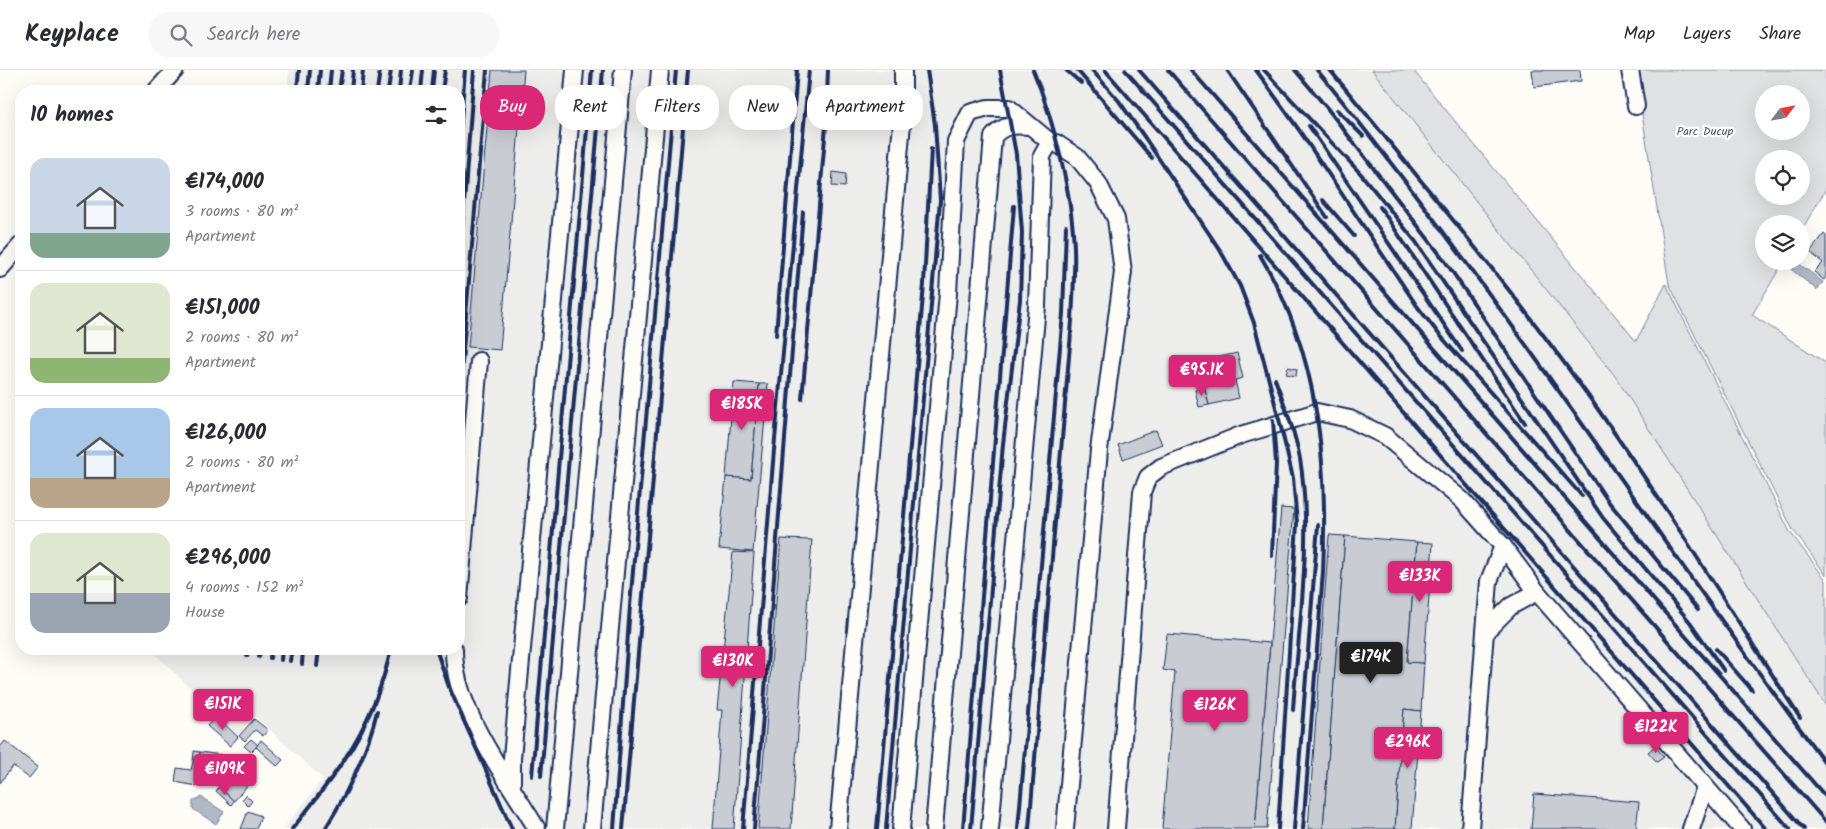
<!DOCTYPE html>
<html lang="en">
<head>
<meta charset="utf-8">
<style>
	:root { --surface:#fff; --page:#f7f7f7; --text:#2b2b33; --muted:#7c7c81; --line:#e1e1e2; --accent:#db2777 }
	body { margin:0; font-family:Kalam,sans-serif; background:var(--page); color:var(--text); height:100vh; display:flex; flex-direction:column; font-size:19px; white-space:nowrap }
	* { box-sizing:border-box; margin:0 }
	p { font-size:16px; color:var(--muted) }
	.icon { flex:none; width:28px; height:28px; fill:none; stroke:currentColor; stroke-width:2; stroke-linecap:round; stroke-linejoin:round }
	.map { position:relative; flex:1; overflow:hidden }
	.drawer { position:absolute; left:15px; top:15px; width:450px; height:570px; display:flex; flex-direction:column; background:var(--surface); border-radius:20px; box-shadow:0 5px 20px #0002 }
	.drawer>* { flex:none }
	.top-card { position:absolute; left:480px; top:15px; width:475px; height:45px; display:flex; gap:10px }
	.needle { width:32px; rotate:58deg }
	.tools { position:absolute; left:1755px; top:15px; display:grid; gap:10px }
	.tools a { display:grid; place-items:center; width:55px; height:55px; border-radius:50%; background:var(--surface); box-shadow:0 5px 20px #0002; font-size:25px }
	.price { position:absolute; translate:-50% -42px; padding:0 11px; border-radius:5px; background:var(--accent); color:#fff; font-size:16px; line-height:32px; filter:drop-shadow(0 1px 2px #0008) }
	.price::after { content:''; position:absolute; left:50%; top:30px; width:15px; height:11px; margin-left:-8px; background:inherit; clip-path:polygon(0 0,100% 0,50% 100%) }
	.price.on { background:#222; color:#fff }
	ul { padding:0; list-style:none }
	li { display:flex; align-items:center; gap:15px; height:125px; padding:0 15px }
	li+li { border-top:1px solid var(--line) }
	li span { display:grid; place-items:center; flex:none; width:140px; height:100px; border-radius:15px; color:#555 }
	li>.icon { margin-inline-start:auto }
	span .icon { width:60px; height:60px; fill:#fffc; stroke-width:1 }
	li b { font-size:21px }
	h2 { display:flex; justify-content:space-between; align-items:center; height:60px; padding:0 15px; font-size:21px }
	.pill { padding:0 18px; border-radius:20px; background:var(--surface); box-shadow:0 5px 20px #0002; font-size:18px; line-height:45px }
	.pill.on { background:var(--accent); color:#fff }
	header { display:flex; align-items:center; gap:30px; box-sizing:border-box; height:70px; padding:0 25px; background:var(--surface); border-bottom:1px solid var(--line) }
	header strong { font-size:24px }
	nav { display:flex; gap:28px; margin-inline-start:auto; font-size:18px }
	.search { width:350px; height:45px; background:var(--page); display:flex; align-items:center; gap:12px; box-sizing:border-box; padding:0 18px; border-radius:20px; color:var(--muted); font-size:19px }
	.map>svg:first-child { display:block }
	.built { fill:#edeeec }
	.green { fill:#e0e1e3; stroke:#7e88a0; fill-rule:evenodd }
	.water { fill:#b3b8c5; stroke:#76819c }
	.building { fill:#c9ccd3; stroke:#1b2f5e }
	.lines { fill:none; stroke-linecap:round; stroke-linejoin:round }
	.minor-casing { stroke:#1b2f5e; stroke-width:20 }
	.minor { stroke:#fdfcf7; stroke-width:16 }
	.rail { stroke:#1b2f5e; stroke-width:4 }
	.labels { text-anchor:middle; stroke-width:5; stroke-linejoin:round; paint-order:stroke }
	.park-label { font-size:12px; fill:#4c5c7f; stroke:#fdfcf7 }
</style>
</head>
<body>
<header>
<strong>Keyplace</strong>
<div class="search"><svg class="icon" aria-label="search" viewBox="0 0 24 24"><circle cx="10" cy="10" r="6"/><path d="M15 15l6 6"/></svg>Search here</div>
<nav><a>Map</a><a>Layers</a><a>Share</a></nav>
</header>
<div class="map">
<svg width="1826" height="759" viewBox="0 0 1826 759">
	<rect width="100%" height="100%" fill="#fdfcf7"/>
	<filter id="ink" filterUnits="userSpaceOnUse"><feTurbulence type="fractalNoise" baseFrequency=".02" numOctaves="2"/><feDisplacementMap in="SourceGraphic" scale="10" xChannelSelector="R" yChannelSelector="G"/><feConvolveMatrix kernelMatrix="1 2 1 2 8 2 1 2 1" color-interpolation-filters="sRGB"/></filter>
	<g filter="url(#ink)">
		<polygon class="built" points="289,0 1372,0 1615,306 1826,636 1826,759 283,759 323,709 255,646 238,665 150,579 459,579 459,21 287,21"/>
		<g class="green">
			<polygon points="1372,0 1413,0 1636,271 1666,214 1790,462 1826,510 1826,636 1615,306"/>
			<path d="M1635 0H1826V119L1801 161V154H1764V191H1784L1752 245 1826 293V505L1793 460 1669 214ZM1764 24H1801V61H1764ZM1764 89H1801V126H1764Z"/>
		</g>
		<g class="water">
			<polygon points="1798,193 1823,212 1817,220 1792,200"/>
			<polygon points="201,727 224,742 216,754 193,739 193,731"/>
		</g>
		<g class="building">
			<polygon points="492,0 524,0 500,280 468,277"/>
			<polygon points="1532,0 1580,0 1581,11 1534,17"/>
			<polygon points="833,102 846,104 845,117 832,116"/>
			<polygon points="1824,164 1826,166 1826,207 1824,210 1814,202 1823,193 1810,182"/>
			<polygon points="1237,283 1243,308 1235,310 1239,328 1209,335 1198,292"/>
			<polygon points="1288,297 1297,299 1296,306 1286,304"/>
			<polygon points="734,312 759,314 751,409 726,407"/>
			<polygon points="759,314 768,314 753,482 719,479 726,407 751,409"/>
			<polygon points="1204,317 1209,335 1199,337 1195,320"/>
			<polygon points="1156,360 1162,374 1123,389 1118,375"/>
			<polygon points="1281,438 1294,439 1267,759 1255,759"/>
			<polygon points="1329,465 1345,466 1323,759 1308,759"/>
			<polygon points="1345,466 1417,472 1407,592 1424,593 1421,641 1404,639 1395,759 1323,759"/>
			<polygon points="781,469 812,470 791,759 758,759"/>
			<polygon points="1417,472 1433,473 1424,593 1407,592"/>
			<polygon points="733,482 754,483 734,759 713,759 722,640 717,640"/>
			<polygon points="1167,564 1270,573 1255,759 1162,759 1175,602 1163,600"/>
			<polygon points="1404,639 1421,641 1412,759 1395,759"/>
			<polygon points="216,646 238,667 230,676 207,656"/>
			<polygon points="254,649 268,660 263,666 255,660 245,671 239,666"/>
			<polygon points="251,669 258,675 251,682 244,676"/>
			<polygon points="261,670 283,690 277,696 256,677"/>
			<polygon points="5,671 38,697 29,708 13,696 0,713 0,677"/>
			<polygon points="1655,676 1664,687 1657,692 1648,682"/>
			<polygon points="194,681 200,682 199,693 193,692"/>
			<polygon points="200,682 222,685 221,694 227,695 234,686 248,700 240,710 247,716 234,731 219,717 224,711 218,706 218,702 214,701 212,709 199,707 197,716 175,712 177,698 191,700 193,692 199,693"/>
			<polygon points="199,707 212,709 211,715 198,713"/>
			<polygon points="219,717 234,731 231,735 216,721"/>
			<polygon points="1534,724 1639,732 1636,759 1531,759"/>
			<polygon points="246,725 252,731 248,736 242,730"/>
			<polygon points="248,741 261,746 256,759 241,759"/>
		</g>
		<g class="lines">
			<defs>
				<g id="minor">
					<polyline points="1630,0 1636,36"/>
					<polyline points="156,21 175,0"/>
					<polyline points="0,199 21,175"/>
					<polyline points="1503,476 1489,511 1485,562 1511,536 1537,522"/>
					<polyline points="459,528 479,291"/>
					<path d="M454 579C453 639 507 708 537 759"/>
					<polyline points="512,716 512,688 575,0"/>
					<polyline points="555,759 623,0"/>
					<polyline points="592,759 660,0"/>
					<polyline points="838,759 903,42 903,0"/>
					<polyline points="901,759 948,223 956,71 970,43 988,38 1009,38 1050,72"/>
					<path d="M934 759 993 67C1003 54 1015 55 1030 56"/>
					<polyline points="990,759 1037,236 1042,86 1050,72 1056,73 1077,87 1098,113 1116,149 1123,202 1099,380 1065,759"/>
					<polyline points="1116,759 1142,422 1148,407 1161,397 1241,365 1317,342 1350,349 1385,366 1462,430 1503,476 1537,522 1742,759"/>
					<polyline points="1470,759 1485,562"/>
					<polyline points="1691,759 1705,717"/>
				</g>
			</defs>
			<use href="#minor" class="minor-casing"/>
			<use href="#minor" class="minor"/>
			<g class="rail">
				<polyline points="1066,0 1081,13"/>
				<polyline points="1077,0 1152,88"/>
				<polyline points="1092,0 1119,31 1145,68 1220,180 1240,216 1254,253 1280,353 1293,408 1297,453 1278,759"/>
				<polyline points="1105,0 1766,759"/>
				<polyline points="1125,0 1790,759"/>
				<polyline points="1139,0 1804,759"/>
				<polyline points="1168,0 1826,752"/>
				<polyline points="1191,0 1826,727"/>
				<polyline points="1227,0 1327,147"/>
				<polyline points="1256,0 1299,60 1417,236 1438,263 1582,426"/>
				<polyline points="1264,0 1361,104 1416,172 1603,448 1690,552 1724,601"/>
				<polyline points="1295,0 1327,38 1445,191 1608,431 1698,540"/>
				<path d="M1317 0C1499 222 1654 464 1826 694"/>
				<path d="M1330 0C1421 111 1514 221 1597 338 1668 439 1733 544 1800 648"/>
				<polyline points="297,21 299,0"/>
				<polyline points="308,21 310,0"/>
				<polyline points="318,21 320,0"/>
				<polyline points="329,21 331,0"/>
				<polyline points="339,21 342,0"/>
				<polyline points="351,21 353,0"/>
				<polyline points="361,21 363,0"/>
				<polyline points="377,21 380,0"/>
				<polyline points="388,21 391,0"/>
				<polyline points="399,21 401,0"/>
				<polyline points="410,21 413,0"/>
				<polyline points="421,21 423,0"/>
				<polyline points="432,21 434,0"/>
				<polyline points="442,21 445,0"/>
				<polyline points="1337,40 1363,66"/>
				<polyline points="1309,56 1462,281"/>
				<polyline points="459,75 465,0"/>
				<polyline points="1323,130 1354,166"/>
				<polyline points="1380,137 1525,353"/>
				<path d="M1260 185C1319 283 1328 390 1323 502L1303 759"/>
				<polyline points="459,201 474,0"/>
				<polyline points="776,265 797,0"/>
				<path d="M1275 309C1285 336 1295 362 1300 389 1313 466 1298 561 1293 640"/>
				<polyline points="459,327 487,0"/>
				<polyline points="802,329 826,56 828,0"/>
				<polyline points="1272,486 1276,393 1273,350"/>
				<polyline points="436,579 449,617 512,759"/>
				<polyline points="1716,579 1752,620"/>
				<polyline points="247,586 248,579"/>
				<polyline points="259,587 260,579"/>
				<polyline points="270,588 271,579"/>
				<polyline points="281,590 282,579"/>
				<polyline points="290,591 292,579"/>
				<polyline points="302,594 303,579"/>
				<polyline points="317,596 319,579"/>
				<polyline points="532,706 592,0"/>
				<polyline points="541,706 603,0"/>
				<path d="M292 759C340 700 374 655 391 579"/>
				<path d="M325 759C348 722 367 684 377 641"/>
				<polyline points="614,759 630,536 676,0"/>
				<polyline points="623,759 688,0"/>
				<polyline points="743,759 774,380 809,0"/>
				<polyline points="754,759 803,142"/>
				<polyline points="877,759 924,214 931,79"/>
				<polyline points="886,759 940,130 935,55 927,0"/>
				<polyline points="963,759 1014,136"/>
				<polyline points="971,759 1003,374 1020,230 1022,162 1016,84 1000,0"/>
				<polyline points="1018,759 1063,243 1066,156"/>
				<path d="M1029 759 1072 251C1073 227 1075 202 1074 178 1072 124 1054 50 1033 0"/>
				<polyline points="1294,759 1318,455"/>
			</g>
		</g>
	</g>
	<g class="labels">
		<g class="park-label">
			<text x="1705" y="65">Parc Ducup</text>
		</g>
	</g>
</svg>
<div class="tools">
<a><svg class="needle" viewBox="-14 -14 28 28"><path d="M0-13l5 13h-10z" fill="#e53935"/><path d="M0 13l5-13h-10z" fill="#7c7c81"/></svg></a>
<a><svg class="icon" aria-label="locate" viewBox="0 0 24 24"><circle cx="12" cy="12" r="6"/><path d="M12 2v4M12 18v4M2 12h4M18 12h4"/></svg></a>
<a><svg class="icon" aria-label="layers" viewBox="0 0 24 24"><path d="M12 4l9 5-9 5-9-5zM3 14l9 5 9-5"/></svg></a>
</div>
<b class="price" style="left:1202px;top:327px">€95.1K</b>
<b class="price" style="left:742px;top:361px">€185K</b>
<b class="price" style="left:1420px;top:533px">€133K</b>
<b class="price on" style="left:1371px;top:614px">€174K</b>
<b class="price" style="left:733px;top:618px">€130K</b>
<b class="price" style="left:223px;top:661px">€151K</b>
<b class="price" style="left:1215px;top:662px">€126K</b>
<b class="price" style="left:1656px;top:684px">€122K</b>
<b class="price" style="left:1408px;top:699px">€296K</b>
<b class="price" style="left:225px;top:726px">€109K</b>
<div class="top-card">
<a class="pill on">Buy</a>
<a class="pill">Rent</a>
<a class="pill">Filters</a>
<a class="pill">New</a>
<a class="pill">Apartment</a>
</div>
<section class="drawer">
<h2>10 homes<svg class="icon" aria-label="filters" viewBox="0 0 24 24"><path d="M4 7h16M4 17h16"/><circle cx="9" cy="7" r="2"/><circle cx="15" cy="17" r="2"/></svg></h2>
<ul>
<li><span style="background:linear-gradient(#c9d6e8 75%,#7fa58c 0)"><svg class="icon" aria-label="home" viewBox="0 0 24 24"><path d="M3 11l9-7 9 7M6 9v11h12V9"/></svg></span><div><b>€174,000</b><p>3 rooms · 80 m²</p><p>Apartment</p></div></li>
<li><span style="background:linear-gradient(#dfe7d0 75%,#8fb573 0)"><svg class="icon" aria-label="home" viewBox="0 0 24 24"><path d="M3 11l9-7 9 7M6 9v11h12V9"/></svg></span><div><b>€151,000</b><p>2 rooms · 80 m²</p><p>Apartment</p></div></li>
<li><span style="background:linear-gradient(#a9c7e8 70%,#b9a48a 0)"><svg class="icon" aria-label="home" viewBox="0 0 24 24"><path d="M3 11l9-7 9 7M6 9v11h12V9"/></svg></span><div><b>€126,000</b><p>2 rooms · 80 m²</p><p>Apartment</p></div></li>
<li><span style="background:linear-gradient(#dfe7d0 60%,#9aa5b1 0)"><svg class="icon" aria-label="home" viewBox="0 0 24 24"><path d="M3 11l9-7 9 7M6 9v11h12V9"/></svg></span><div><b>€296,000</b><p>4 rooms · 152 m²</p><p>House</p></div></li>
</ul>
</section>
</div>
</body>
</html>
